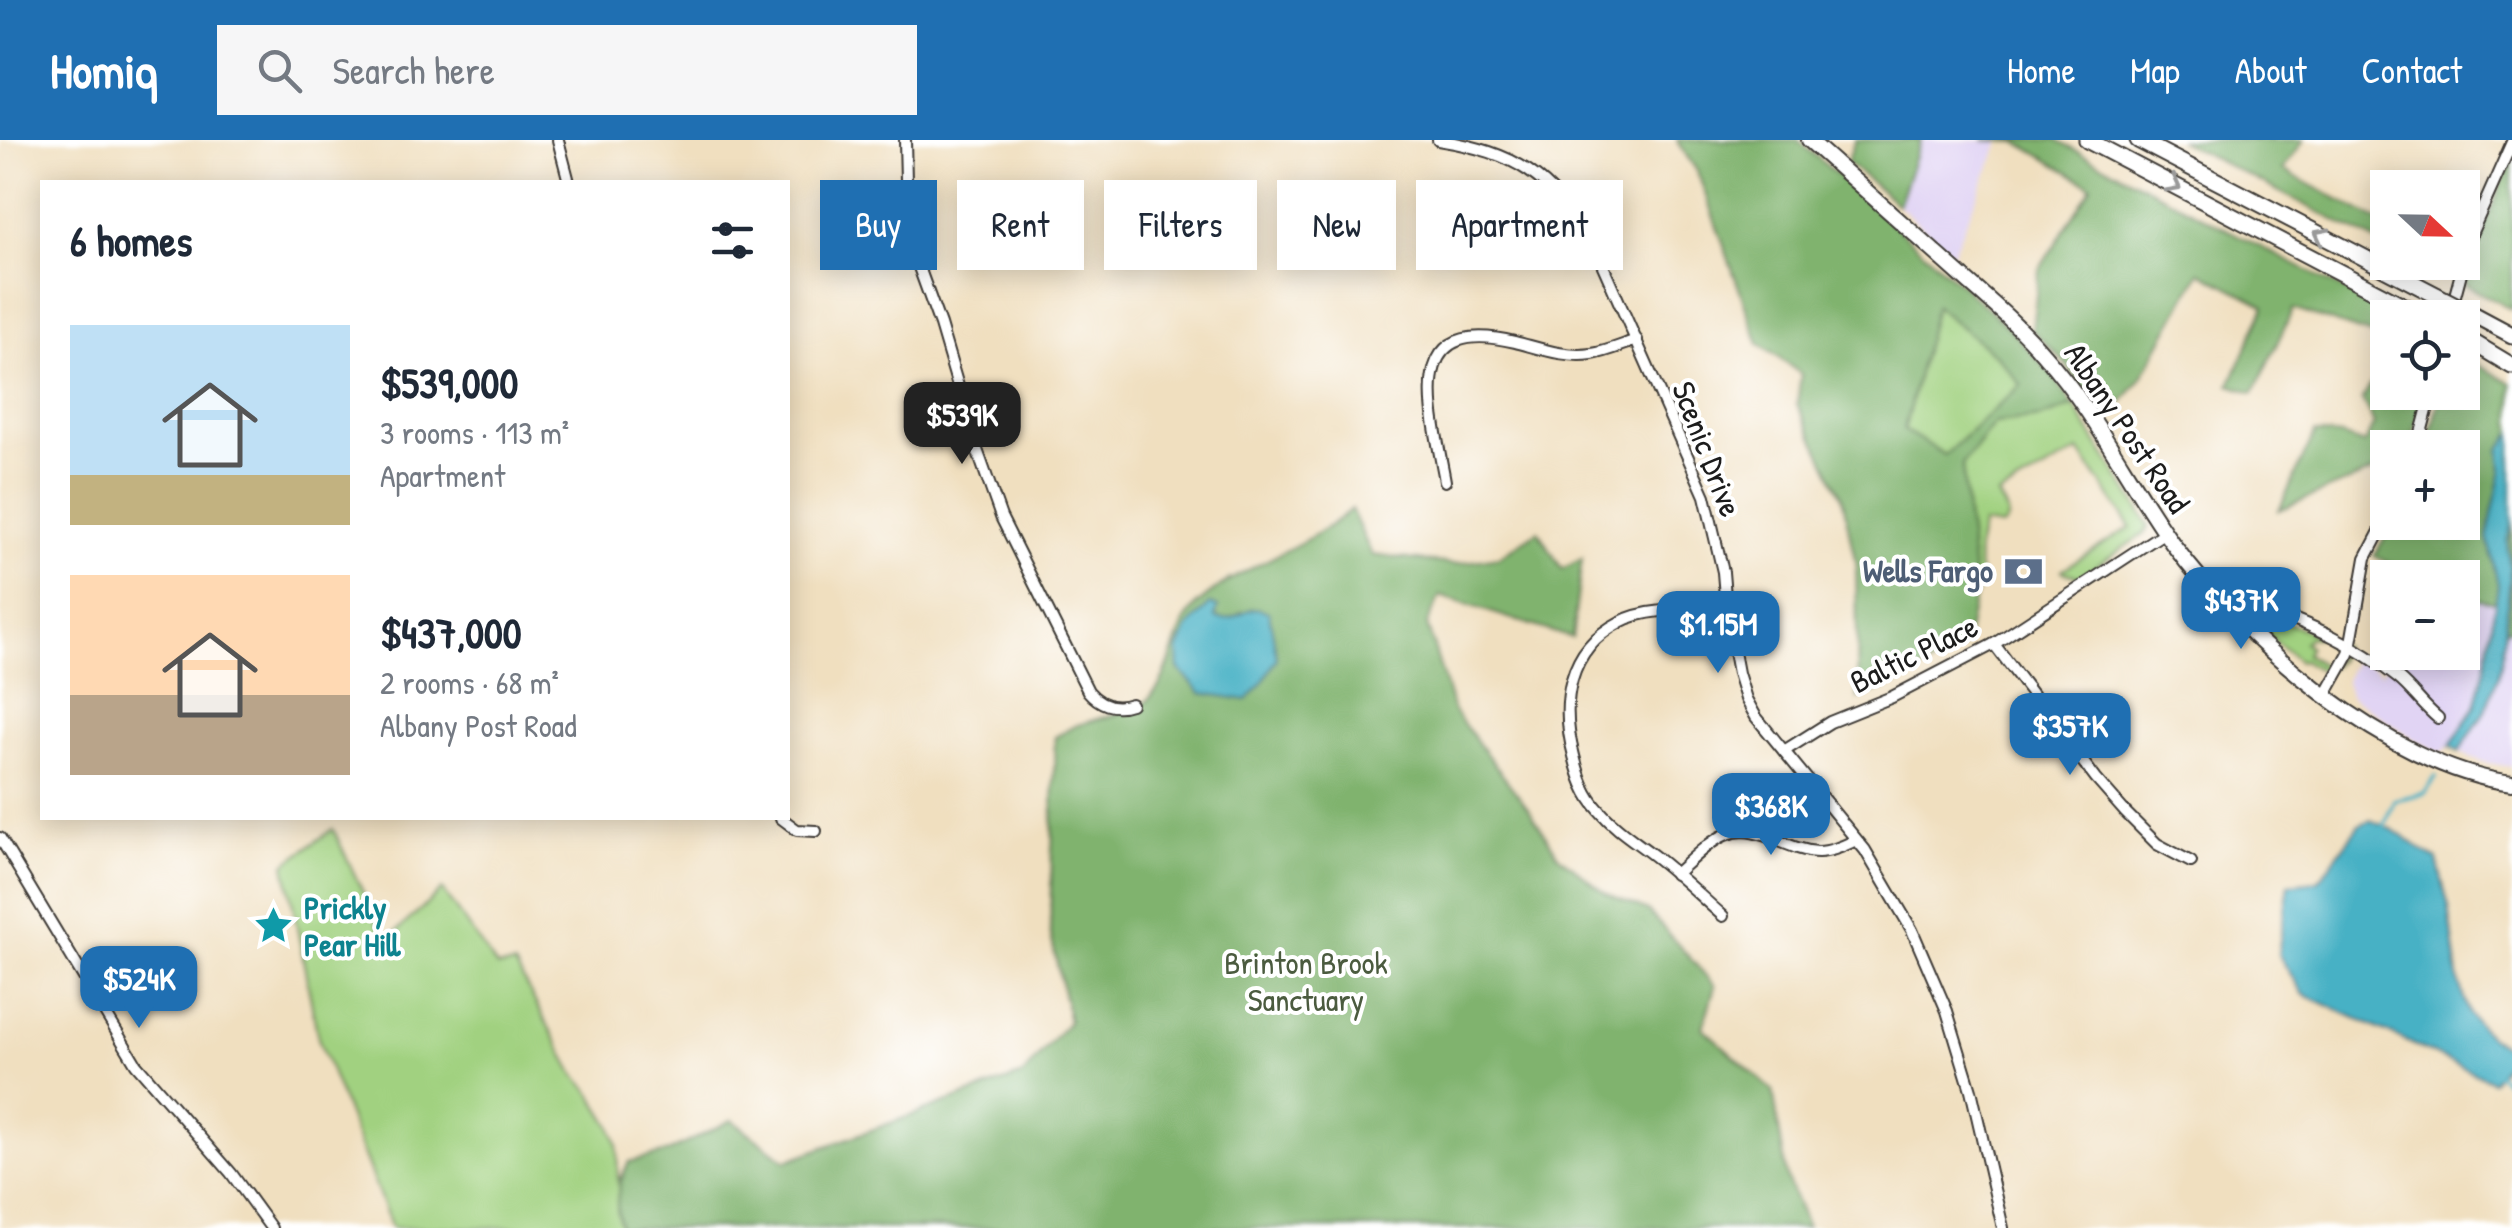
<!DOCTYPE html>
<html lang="en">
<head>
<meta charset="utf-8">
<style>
	:root { --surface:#fff; --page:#f6f6f7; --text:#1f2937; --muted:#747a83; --accent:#1f6fb2 }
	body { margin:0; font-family:"Patrick Hand",sans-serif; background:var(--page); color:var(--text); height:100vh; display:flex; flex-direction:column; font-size:38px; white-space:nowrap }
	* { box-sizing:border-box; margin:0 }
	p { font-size:32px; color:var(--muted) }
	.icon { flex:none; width:55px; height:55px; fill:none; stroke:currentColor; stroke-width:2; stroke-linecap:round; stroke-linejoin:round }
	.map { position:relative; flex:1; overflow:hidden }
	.details { position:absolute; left:40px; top:40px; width:750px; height:640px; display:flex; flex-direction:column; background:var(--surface); border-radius:0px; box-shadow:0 5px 25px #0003 }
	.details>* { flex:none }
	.top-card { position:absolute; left:820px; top:40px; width:950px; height:90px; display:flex; gap:20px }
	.needle { width:65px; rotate:112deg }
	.tools { position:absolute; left:2370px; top:30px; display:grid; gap:20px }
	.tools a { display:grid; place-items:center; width:110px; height:110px; border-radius:0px; background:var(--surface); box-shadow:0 5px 25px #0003; font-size:50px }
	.price { position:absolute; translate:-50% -85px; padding:0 22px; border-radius:20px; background:var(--accent); color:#fff; font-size:32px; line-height:65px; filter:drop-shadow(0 2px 5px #0008) }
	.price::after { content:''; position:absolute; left:50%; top:60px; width:30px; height:22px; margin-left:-15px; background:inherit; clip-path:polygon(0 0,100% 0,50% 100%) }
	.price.active { background:#222; color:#fff }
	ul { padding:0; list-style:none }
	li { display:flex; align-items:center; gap:30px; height:250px; padding:0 30px }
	li span { display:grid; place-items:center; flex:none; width:280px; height:200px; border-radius:0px; color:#555 }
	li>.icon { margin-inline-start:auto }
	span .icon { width:120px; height:120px; fill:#fffc; stroke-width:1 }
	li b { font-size:42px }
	h2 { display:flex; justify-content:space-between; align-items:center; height:120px; padding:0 30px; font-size:42px }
	.pill { padding:0 35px; border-radius:0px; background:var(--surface); box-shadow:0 5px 25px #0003; font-size:35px; line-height:90px }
	.pill.active { background:var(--accent); color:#fff }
	header { display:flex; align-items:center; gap:60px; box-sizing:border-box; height:140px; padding:0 50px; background:var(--accent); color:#fff }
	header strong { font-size:48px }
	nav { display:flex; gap:55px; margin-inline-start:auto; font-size:35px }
	.search { width:700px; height:90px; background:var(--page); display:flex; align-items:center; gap:25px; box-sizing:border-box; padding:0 35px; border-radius:0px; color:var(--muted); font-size:38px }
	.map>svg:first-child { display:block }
	.built { fill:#e1d4f4 }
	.green { fill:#a1d180; stroke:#5e764e; stroke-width:2.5 }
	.forest { fill:#80b36e; stroke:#4e6845; stroke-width:2.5; fill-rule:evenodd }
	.water { fill:#46b1c5; stroke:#316670; stroke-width:2.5 }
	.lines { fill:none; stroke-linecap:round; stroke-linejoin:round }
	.stream { stroke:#46b1c5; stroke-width:4 }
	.minor-casing { stroke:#3c3934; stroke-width:14 }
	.major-casing { stroke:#3c3934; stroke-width:18 }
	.highway-casing { stroke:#3c3934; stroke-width:19 }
	.minor { stroke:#fff; stroke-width:10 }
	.major { stroke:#fff; stroke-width:14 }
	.highway { stroke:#fff; stroke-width:15 }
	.highway-bridge-casing { stroke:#3c3934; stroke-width:19; stroke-linecap:butt }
	.highway-bridge { stroke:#fff; stroke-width:15 }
	.oneway { stroke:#999 }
	.labels { text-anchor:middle; stroke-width:8; stroke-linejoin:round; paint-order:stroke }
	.street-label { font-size:32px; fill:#1c1c1c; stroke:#fff }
	.service-label { font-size:32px; font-weight:bold; fill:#4e5e75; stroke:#fff; text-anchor:end }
	.culture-label { font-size:32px; font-weight:bold; fill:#0d838f; stroke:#fff; text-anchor:start }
	.park-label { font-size:32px; fill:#4b5b3f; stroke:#fff }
</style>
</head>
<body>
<header>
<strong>Homiq</strong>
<div class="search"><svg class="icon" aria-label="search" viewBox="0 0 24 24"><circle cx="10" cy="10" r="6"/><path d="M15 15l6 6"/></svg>Search here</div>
<nav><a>Home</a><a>Map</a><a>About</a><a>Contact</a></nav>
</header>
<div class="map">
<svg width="2512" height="1088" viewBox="0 0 2512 1088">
	<rect width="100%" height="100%" fill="#fff"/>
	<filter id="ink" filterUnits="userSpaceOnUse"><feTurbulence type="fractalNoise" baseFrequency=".01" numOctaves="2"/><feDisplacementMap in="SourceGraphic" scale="20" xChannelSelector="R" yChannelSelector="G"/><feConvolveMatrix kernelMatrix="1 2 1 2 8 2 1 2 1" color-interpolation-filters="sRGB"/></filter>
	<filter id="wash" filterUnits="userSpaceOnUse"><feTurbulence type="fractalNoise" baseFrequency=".0048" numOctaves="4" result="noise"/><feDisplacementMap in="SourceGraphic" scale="40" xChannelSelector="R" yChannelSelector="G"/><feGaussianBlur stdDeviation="2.25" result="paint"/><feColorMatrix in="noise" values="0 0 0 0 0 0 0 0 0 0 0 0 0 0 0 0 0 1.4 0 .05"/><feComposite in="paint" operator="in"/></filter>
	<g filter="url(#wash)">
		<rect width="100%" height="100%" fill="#f0dfbf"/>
		<g class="built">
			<polygon points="1921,0 2001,1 1952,114 1898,65"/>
			<polygon points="2463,457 2496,462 2485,527 2475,567 2450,606 2441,613 2414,599 2350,556 2345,540 2356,518 2364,520 2381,533 2395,513 2462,512"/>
			<polygon points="2512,488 2512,627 2483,622 2459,612 2484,573 2498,536 2506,490"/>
		</g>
		<g class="green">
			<polygon points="1935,165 1996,215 2021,245 1945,315 1904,290"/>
			<path d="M2074 266 2144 377 2149 386 2144 394 2079 437 2064 432 2062 430 2131 387 2079 311 1998 356C2004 366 2014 379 2001 387L1983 384C1977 403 1974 425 1984 443L1975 455 1962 325 1995 283 2040 278Z"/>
			<polygon points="1230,439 1699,1088 392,1088 318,898 285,724 333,689 386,801 442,750 497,827 515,825 575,935 589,950 611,986 617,1004 618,1042 629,1022 668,1012 732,980 786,1021 1023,935 1069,881 1050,790 1055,597 1075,586 1145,564 1162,542 1184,482 1197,464"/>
			<path d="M2265 474 2315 494 2316 498 2309 497 2304 502 2309 507 2306 514 2327 529 2334 524 2338 513 2325 504 2326 501 2329 499 2342 506C2343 518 2334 527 2324 531L2313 527 2303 520 2299 521 2257 486Z"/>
		</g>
		<g class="forest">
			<path d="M1676 0H1798L2004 183 2053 236 2074 266 2040 278 1995 283 1962 325 1975 455 1966 505 1895 544 1858 559 1856 425 1842 356 1797 264 1801 234 1759 204 1697 31ZM1935 166 1996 215 2021 245 1945 315 1904 290Z"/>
			<polygon points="1855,0 1921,0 1898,65 1847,22"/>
			<polygon points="1983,0 2055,0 2396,177 2388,178 2387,200 2293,169 2254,253 2230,245 2265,166 2200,132 2141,239 2108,280 2065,223 2032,190 2039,130 2092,46 2017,2"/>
			<polygon points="2178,0 2304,0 2283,30 2387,85 2387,107"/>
			<polygon points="2512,20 2512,170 2465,145 2487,78"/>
			<polygon points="2463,217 2512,243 2512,294 2500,309 2502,329 2487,397 2498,445 2496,462 2463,457 2462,438 2406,437 2406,432 2374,415 2394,383 2462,382 2462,308 2427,307 2441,253 2462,252"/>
			<polygon points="2387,218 2388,252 2425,253 2410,307 2388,308 2387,333 2379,329 2279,370 2315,293 2341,296 2364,304 2374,284 2362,260 2370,246 2385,232"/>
			<path d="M1351 369 1372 415 1454 424 1499 417 1538 391 1562 429 1582 419 1572 498 1440 456 1427 484 1453 570 1530 671 1559 716 1606 753 1648 771 1715 846 1703 888 1773 951 1787 1039 1807 1088H621C613 1063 618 1045 629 1022L668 1012 732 980 786 1021 1023 935 1069 881 1050 790 1055 597C1062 594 1068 589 1075 586 1093 579 1135 573 1147 561 1176 534 1171 487 1201 461 1246 423 1307 408 1351 369ZM1210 464 1218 467 1215 478C1227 482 1233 479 1242 471L1201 553 1179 529 1187 489Z"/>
			<polygon points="2512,381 2512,488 2506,490 2510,436 2507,401"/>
		</g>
		<g class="water">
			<polygon points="2512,294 2512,381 2507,401 2510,436 2503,513 2498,537 2484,573 2459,612 2450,606 2475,567 2485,527 2498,445 2487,397 2502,329 2500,309"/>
			<path d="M1210 464 1218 467 1215 477C1238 487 1245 458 1269 473L1277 518 1261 545 1247 560 1201 553 1179 529 1178 511 1187 489Z"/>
			<polygon points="2370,680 2394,690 2437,720 2449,767 2459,843 2469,874 2489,896 2512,912 2512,915 2492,941 2303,854 2278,814 2289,744 2318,741 2359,685"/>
		</g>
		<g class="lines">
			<g class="stream">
				<polyline points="2383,688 2394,660 2425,653 2436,637"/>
				<polyline points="2497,933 2512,947"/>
			</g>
		</g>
	</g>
	<g filter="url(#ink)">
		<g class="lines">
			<defs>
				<g id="minor">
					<polyline points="558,0 569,42"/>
					<path d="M905 0 907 81 916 119 940 185 975 304 1001 377 1088 551C1099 564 1114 570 1131 564"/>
					<path d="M1438 0C1518 13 1547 35 1592 101L1705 356 1723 432 1726 469 1738 533 1746 559 1756 577 1865 710 1912 790 1947 871 1971 950 2003 1088"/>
					<polyline points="2449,178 2472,92 2512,2"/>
					<polyline points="2417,308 2432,252"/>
					<path d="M1445 341C1433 273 1401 174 1515 202 1539 208 1565 218 1592 214 1606 212 1622 205 1637 200"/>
					<path d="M2258 465C2312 486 2352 501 2398 538 2413 550 2423 566 2438 578"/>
					<polyline points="1994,504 2096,639 2125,672 2157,704 2191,722"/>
					<polyline points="2326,555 2349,514 2366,418 2388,376"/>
					<polyline points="1784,611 1830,582 1892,557 1994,504 2165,392"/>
					<polyline points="781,678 797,690 816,691"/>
					<polyline points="0,698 136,924 231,1033 271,1088"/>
					<path d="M1675 734C1690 721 1707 703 1725 695 1757 681 1786 711 1818 712 1831 712 1844 706 1856 700"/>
					<path d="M1723 776C1700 756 1678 734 1653 715 1635 701 1615 689 1600 671 1585 655 1579 636 1574 616 1560 564 1567 509 1620 482 1647 467 1695 470 1726 469"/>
				</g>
				<path id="major" d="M1809 0C1858 44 1907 87 1956 131 1986 158 2018 184 2044 215 2095 272 2128 341 2172 403 2243 500 2389 628 2512 643"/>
				<g id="highway">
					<polyline points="2087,0 2427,178"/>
					<polyline points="2138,0 2438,156"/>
					<polyline points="2469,172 2512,195"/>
					<polyline points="2464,197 2512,226"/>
				</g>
			</defs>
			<use href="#minor" class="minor-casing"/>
			<use href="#major" class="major-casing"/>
			<use href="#highway" class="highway-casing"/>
			<use href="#minor" class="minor"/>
			<use href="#major" class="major"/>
			<use href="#highway" class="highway"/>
			<defs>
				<polyline id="highway-bridge" points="2438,156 2469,172"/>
			</defs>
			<use href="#highway-bridge" class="highway-bridge-casing"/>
			<use href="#highway-bridge" class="highway-bridge"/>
		</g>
		<defs><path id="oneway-chevron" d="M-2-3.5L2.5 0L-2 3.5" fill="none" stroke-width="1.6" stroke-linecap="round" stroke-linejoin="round" transform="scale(2.5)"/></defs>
		<g class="oneway">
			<use href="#oneway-chevron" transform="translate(2174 45) rotate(28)"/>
			<use href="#oneway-chevron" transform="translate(2321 95) rotate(-153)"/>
		</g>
	</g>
	<defs>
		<symbol id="bank-bare" viewBox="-9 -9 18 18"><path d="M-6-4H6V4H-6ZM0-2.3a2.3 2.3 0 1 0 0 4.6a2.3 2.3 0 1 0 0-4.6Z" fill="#5c6f8a" stroke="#fff" stroke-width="2.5" paint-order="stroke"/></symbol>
		<symbol id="sight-bare" viewBox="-9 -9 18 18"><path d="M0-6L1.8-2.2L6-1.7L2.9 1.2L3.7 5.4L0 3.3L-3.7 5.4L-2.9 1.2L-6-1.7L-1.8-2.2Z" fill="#0f9aa8" stroke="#fff" stroke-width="2.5" paint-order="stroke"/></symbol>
	</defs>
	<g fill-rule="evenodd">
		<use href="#bank-bare" x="1996" y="404" width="55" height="55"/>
		<use href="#sight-bare" x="246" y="758" width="55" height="55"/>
	</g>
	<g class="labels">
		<g class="street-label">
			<text transform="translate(2127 288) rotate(56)" y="11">Albany Post Road</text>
			<text transform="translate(1707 309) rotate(69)" y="11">Scenic Drive</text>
			<text transform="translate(1914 514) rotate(-26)" y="11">Baltic Place</text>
		</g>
		<g class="service-label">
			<text x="1993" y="442">Wells Fargo</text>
		</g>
		<g class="culture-label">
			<text x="304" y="779">Prickly<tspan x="304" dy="37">Pear Hill</tspan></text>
		</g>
		<g class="park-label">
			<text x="1306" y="834">Brinton Brook<tspan x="1306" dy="37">Sanctuary</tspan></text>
		</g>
	</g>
</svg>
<div class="tools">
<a><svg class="needle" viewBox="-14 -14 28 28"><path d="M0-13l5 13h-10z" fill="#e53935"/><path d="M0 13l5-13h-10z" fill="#747a83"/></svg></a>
<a><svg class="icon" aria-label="locate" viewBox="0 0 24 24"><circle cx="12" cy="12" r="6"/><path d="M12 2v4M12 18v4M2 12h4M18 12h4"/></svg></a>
<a>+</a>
<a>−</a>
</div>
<b class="price active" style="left:962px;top:327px">$539K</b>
<b class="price" style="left:2241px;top:512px">$437K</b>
<b class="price" style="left:1718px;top:536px">$1.15M</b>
<b class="price" style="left:2070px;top:638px">$357K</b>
<b class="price" style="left:1771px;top:718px">$368K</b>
<b class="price" style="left:139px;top:891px">$524K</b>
<div class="top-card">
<a class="pill active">Buy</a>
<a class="pill">Rent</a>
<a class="pill">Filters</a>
<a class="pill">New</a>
<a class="pill">Apartment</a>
</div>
<section class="details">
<h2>6 homes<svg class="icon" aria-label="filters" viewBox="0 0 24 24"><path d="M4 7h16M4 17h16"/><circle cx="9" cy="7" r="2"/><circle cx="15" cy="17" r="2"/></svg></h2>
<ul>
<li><span style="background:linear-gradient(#bfe0f5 75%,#c2b280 0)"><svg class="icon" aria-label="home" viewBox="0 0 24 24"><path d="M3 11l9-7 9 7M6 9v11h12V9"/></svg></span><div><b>$539,000</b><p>3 rooms · 113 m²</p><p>Apartment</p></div></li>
<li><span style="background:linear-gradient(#ffd9b3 60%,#b9a48a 0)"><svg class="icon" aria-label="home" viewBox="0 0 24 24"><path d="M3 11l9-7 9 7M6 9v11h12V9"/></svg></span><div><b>$437,000</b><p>2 rooms · 68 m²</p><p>Albany Post Road</p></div></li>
</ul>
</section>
</div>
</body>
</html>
